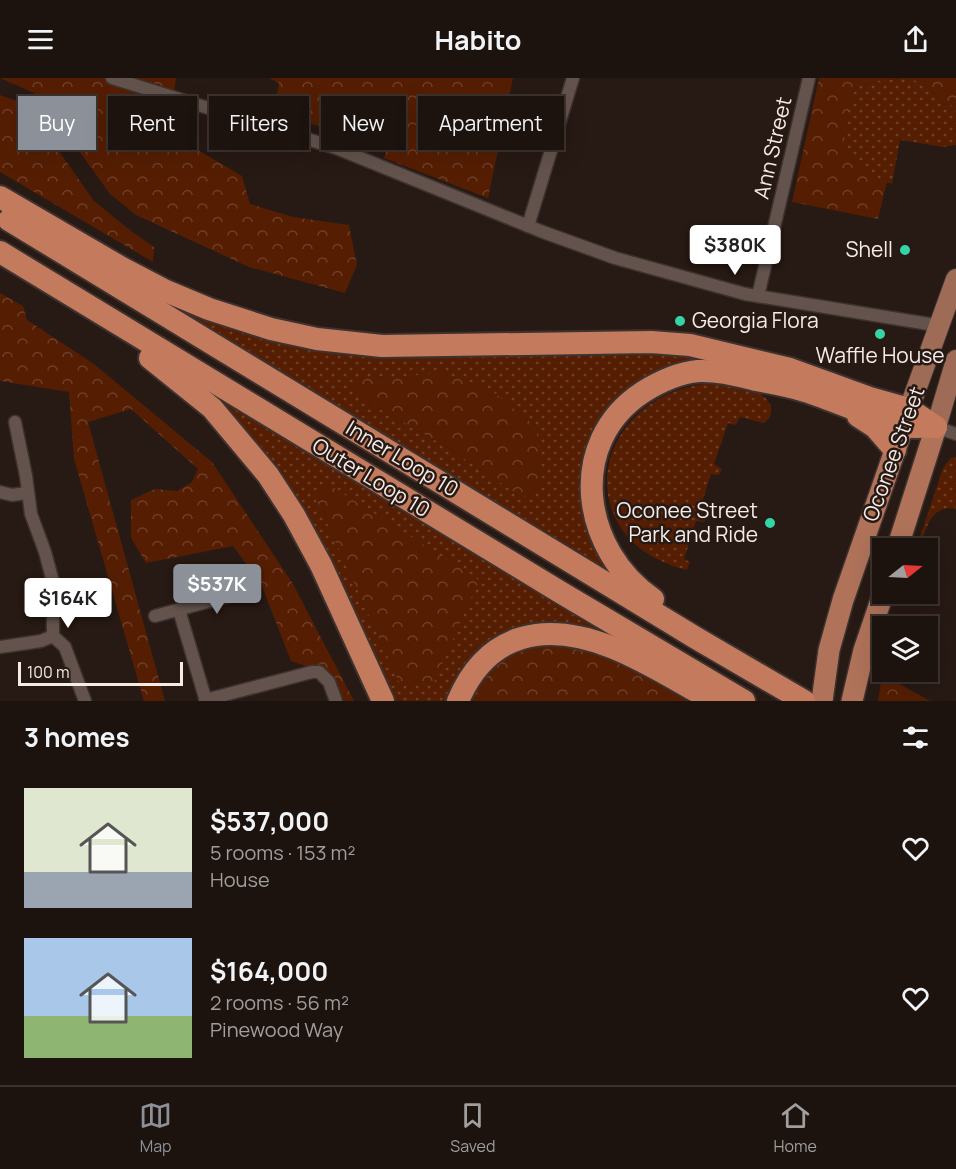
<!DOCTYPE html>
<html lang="en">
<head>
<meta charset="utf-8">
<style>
	:root { --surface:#1d130e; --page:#251c17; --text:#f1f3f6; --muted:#a09e9e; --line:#3b322e; --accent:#8c9099 }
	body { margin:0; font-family:Manrope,sans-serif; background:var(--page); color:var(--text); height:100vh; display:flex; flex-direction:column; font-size:22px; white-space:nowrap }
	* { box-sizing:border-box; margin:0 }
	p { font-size:20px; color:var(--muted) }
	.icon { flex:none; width:33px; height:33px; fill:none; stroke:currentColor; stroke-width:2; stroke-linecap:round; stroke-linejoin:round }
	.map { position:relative; height:623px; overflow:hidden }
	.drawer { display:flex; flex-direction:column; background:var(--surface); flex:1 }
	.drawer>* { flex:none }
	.top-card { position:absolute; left:18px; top:18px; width:600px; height:54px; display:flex; gap:12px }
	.needle { width:39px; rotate:72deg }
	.controls { position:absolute; left:872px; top:460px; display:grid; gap:12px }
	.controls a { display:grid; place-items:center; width:66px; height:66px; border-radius:0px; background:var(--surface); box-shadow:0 6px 24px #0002,0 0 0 2px var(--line); font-size:30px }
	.scale { position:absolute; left:18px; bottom:15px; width:165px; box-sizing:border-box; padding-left:6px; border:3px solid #f5ebe7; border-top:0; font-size:16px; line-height:21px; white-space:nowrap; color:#f5ebe7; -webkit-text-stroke:4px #271913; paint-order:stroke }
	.price { position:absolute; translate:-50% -51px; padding:0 14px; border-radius:6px; background:#fff; color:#222; font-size:20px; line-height:39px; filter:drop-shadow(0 2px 3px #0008) }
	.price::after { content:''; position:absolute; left:50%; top:36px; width:18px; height:14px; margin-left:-9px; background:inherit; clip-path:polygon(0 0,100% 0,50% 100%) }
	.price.on { background:var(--accent); color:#fff }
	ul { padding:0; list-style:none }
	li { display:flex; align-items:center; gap:18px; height:150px; padding:0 24px }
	li span { display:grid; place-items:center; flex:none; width:168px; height:120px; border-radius:0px; color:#555 }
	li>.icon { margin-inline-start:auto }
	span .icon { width:72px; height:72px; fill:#fffc; stroke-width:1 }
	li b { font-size:26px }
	h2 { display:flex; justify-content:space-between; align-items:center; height:72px; padding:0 24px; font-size:26px }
	.chip { padding:0 21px; border-radius:0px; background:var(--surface); box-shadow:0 6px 24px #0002,0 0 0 2px var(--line); font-size:21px; line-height:54px }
	.chip.on { background:var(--accent); color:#fff }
	header { display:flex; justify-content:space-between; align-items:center; height:78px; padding:0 24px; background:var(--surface); font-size:27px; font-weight:700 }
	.tabs { display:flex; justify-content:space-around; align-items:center; height:84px; border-top:2px solid var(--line); background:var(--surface); font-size:16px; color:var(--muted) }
	.tabs a { display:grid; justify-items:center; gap:3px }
	.tabs .on { color:var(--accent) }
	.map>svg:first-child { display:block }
	.grass { fill:url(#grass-dots); fill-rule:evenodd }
	.forest { fill:url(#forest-crowns) }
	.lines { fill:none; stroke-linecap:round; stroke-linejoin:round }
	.minor-casing { stroke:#3d3230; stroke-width:15 }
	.primary-casing { stroke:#3d3230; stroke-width:22 }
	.trunk-casing { stroke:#3d3230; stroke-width:24 }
	.motorway-casing { stroke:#3d3230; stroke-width:26 }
	.minor { stroke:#63534c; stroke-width:12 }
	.primary { stroke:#9d6b56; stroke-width:20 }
	.trunk { stroke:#b0735a; stroke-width:21 }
	.motorway { stroke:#c47b5d; stroke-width:22 }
	.poi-dot { fill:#34d4a7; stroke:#271913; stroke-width:2 }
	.labels { text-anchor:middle; stroke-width:5; stroke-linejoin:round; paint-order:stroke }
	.street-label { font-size:21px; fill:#f5ebe7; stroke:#271913 }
	.poi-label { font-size:21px; fill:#f5ebe7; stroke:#271913; text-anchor:end }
</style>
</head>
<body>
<header><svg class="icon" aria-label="menu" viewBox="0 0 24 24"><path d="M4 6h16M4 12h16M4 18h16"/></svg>Habito<svg class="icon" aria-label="share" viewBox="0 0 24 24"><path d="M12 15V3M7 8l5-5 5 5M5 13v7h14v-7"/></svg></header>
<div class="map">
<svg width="956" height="623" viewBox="0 0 956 623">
	<defs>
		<pattern id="grass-dots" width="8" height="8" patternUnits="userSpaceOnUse" patternTransform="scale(1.5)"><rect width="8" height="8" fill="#551e03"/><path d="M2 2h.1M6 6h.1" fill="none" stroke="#6e3f28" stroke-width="1.8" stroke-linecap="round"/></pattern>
		<pattern id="forest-crowns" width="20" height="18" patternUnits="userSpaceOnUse" patternTransform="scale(1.5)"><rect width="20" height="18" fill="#551e03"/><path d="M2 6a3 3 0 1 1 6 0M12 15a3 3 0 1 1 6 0" fill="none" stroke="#6e3f28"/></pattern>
	</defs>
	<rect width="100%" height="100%" fill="#271913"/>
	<g class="grass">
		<path d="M904 0 923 4 943 26 956 28V67L943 69 900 62 892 106C869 98 843 82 843 55 843 41 851 23 855 10L875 3Z"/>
		<path d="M121 197 293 265 596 268 723 279 647 303 584 405 610 488 607 492 574 476ZM373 298 390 299 519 417 447 369 375 328Z"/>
		<path d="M703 306C721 306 766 308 771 329 772 337 769 342 763 345L740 339 736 347 728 345 714 386 722 391 719 397 711 396 699 434 706 438 704 444 696 443 684 481 690 484 687 492C568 463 589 323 703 306Z"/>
		<polygon points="209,314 634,569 452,623 390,623 356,548"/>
		<path d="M956 379V431C930 426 926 452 919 471H916L943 390 951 380Z"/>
	</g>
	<g class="forest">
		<polygon points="0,0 176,0 169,55 242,98 250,126 293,139 349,147 357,187 345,215 249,189 136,137 110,116 64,52 34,15"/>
		<polygon points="269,0 513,0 488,120 384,80 404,18 374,23 325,49 273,37 279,5"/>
		<path d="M819 0H902L875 3 855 10C839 58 835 81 887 104L878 141 792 124Z"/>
		<polygon points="904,0 956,0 956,28 943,26 923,4"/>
		<polygon points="0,17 17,23 37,42 94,123 131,153 154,169 153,184 0,94"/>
		<polygon points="0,215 23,228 27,242 94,286 212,384 293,506 354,623 343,623 330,596 291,583 261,506 233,468 146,485 131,460 131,422 155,411 177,413 192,404 198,391 131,331 88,344 165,623 144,623 74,381 69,314 0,303"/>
		<polygon points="445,295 491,312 536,349 543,406 533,419 519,417 447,369 375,328 346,306 373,298 390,299"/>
		<polygon points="328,406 479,502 433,607 399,604 314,417"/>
		<polygon points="567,565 606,577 691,623 469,623 469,617 495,583 526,568"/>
		<polygon points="894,603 930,623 878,623 881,604"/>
	</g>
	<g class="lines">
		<defs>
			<g id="minor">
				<polyline points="112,0 336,70 543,154 615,180 745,216 941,248"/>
				<polyline points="528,148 573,0"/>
				<polyline points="758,218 809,0"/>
				<polyline points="15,344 26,398 31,436 45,474 53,504 53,558"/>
				<polyline points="936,349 956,356"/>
				<polyline points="0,414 12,417 27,415"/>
				<polyline points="179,532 206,623"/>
				<polyline points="155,538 247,513"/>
				<polyline points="0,569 41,563 53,558 65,569 85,623"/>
				<polyline points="205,622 312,594 319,594 329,604 336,623"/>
			</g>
			<g id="primary">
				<polyline points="909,331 956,201"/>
				<polyline points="936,349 956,282"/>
			</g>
			<g id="trunk">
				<polyline points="897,471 936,349"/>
				<polyline points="822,623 829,572 843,522 909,332"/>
				<polyline points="852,623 864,572 883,516"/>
			</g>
			<g id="motorway">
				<polyline points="0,119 122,190 166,213 209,231 271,251 317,261 382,268 651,264 690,267 790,291 870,320 909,331 936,349"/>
				<polyline points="9,142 696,560 804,623"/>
				<polyline points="0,174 560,514 744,623"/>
				<polyline points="150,280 212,330 268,397 294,437 321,487 383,623"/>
				<polyline points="858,338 875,349 895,372"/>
				<path d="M653 521C582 473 565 365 643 314 659 304 678 295 698 293 718 292 736 297 756 302 772 305 789 308 805 313 837 323 871 340 904 348 913 350 925 348 936 349"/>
				<path d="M458 623C487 554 545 543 611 569 647 583 680 605 714 623"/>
			</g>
		</defs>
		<use href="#minor" class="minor-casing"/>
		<use href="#primary" class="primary-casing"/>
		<use href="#trunk" class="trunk-casing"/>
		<use href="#motorway" class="motorway-casing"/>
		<use href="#minor" class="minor"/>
		<use href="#primary" class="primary"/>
		<use href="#trunk" class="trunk"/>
		<use href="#motorway" class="motorway"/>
	</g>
	<g class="poi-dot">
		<circle cx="905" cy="172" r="6"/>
		<circle cx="680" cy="243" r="6"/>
		<circle cx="880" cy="256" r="6"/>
		<circle cx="770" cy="445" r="6"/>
	</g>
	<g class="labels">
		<g class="street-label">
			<text transform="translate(773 70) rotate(-77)" y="7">Ann Street</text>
			<text transform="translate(894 376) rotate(-70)" y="7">Oconee Street</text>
			<text transform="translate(402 381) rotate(31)" y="7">Inner Loop 10</text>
			<text transform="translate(371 400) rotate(31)" y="7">Outer Loop 10</text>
		</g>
		<g class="poi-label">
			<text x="893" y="179">Shell</text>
			<text x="692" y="250" text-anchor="start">Georgia Flora</text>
			<text x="880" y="285" text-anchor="middle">Waffle House</text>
			<text x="758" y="440">Oconee Street<tspan x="758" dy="24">Park and Ride</tspan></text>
		</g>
	</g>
</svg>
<div class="controls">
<a><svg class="needle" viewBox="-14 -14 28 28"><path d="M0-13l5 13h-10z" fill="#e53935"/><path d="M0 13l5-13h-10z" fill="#a09e9e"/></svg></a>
<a><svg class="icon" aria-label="layers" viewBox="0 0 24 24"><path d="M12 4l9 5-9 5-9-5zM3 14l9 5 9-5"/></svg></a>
</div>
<div class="scale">100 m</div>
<b class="price" style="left:735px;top:198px">$380K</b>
<b class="price on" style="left:217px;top:537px">$537K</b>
<b class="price" style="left:68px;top:551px">$164K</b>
<div class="top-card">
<a class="chip on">Buy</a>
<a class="chip">Rent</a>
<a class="chip">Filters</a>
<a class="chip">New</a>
<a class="chip">Apartment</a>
</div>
</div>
<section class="drawer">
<h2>3 homes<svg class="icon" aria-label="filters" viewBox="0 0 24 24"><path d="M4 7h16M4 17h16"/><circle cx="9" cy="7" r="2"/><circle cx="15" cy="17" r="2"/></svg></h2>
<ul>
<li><span style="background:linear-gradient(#dfe7d0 70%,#9aa5b1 0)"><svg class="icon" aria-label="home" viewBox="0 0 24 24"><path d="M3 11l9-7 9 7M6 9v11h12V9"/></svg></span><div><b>$537,000</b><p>5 rooms · 153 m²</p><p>House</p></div><svg class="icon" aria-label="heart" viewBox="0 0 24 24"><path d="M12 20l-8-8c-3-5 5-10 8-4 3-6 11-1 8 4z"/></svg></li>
<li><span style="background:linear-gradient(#a9c7e8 65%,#8fb573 0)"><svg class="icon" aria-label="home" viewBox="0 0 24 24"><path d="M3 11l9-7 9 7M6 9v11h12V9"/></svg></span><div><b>$164,000</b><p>2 rooms · 56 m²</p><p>Pinewood Way</p></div><svg class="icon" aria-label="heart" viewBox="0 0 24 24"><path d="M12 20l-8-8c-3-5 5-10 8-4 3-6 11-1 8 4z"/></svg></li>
</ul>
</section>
<nav class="tabs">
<a class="on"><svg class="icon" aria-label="map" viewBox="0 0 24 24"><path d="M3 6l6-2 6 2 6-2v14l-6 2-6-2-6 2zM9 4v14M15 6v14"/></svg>Map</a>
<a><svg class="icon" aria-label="saved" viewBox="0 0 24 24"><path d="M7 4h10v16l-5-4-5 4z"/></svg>Saved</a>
<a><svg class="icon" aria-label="home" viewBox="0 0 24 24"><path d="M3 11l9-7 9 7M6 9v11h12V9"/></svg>Home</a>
</nav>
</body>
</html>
